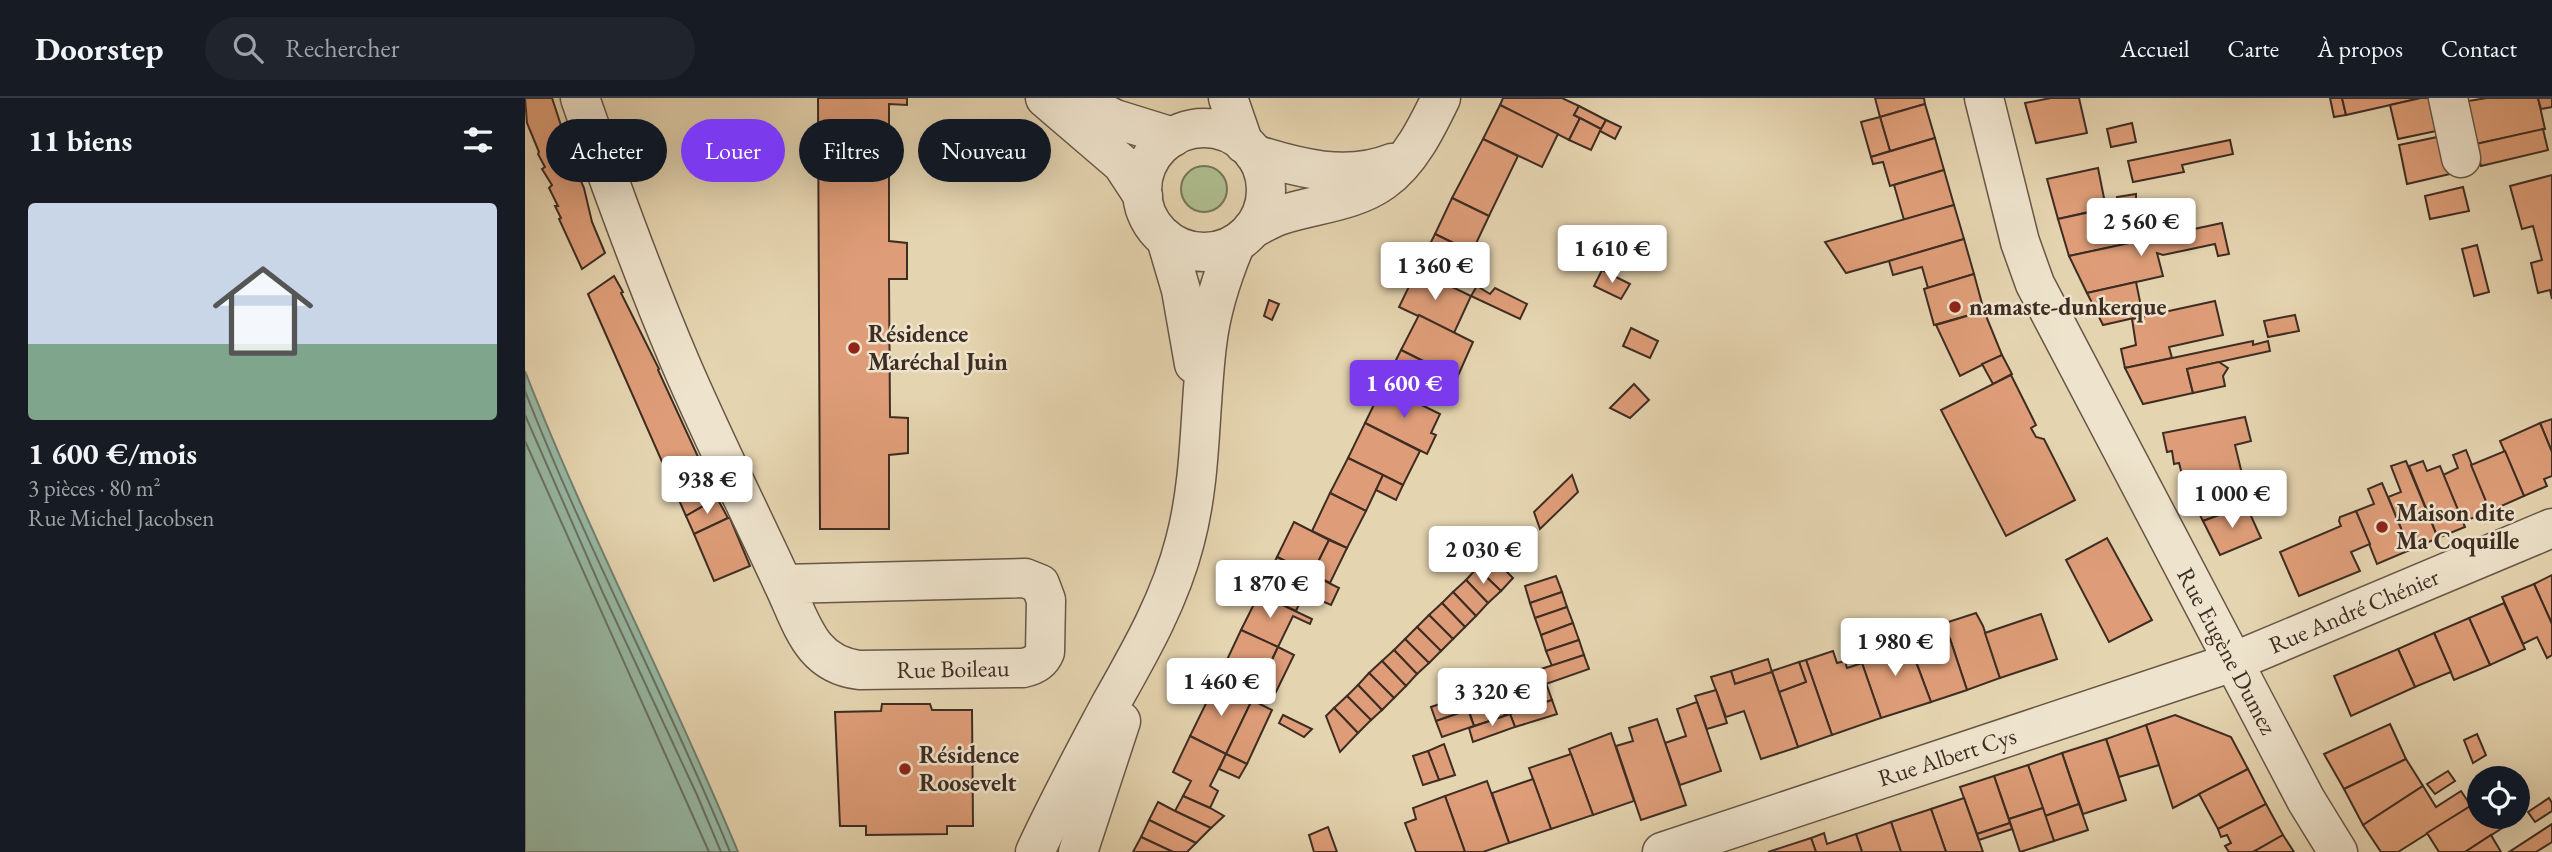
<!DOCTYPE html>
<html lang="fr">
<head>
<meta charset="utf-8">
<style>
	:root { --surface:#171b24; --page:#20242c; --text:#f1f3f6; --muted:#9ea1a6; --line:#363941; --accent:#7c3aed }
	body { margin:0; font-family:"EB Garamond",serif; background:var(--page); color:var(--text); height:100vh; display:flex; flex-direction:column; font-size:26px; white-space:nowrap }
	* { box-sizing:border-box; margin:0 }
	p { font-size:23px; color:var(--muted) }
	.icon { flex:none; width:38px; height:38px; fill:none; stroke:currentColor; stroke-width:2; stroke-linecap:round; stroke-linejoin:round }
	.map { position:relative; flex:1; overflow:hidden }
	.drawer { display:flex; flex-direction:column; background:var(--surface); width:525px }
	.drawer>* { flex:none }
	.hud { position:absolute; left:21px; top:21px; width:665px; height:63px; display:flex; gap:14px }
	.fabs { position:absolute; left:1942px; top:668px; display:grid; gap:14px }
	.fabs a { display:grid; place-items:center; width:63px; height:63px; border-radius:50%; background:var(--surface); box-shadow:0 7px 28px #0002; font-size:35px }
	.price { position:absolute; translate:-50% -60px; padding:0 16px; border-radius:7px; background:#fff; color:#222; font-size:23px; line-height:46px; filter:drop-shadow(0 2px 4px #0008) }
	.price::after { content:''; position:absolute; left:50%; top:42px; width:21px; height:16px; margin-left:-10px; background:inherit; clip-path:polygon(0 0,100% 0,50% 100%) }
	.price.on { background:var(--accent); color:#fff }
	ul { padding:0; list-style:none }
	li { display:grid; align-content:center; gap:14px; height:371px; padding:0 28px }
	li span { display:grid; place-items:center; height:217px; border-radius:7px; color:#555 }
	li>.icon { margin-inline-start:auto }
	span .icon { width:126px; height:126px; fill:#fffc; stroke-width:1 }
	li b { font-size:30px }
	h2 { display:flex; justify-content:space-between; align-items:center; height:84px; padding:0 28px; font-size:30px }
	.pill { padding:0 24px; border-radius:32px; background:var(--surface); box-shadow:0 7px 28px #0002; font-size:24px; line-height:63px }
	.pill.on { background:var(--accent); color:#fff }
	header { display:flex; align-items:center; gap:42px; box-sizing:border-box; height:98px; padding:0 35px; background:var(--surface); border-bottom:2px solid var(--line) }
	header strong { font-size:33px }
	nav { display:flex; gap:38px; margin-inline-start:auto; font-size:24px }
	.search { width:490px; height:63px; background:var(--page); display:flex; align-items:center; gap:18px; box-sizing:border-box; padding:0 24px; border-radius:38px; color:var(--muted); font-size:26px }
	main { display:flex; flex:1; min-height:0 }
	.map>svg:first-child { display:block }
	.green { fill:#afbe90; stroke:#76765a; stroke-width:2 }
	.water { fill:#97b9a5; stroke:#738171; stroke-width:2 }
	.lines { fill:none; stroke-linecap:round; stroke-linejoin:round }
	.shore { stroke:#6a7364; stroke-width:2 }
	.building { fill:#de9d78; stroke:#3e2d23; stroke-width:2 }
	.minor-casing { stroke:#685746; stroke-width:41 }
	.minor { stroke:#eee3cc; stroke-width:38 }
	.poi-dot { fill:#8f2418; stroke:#eee3cc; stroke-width:2.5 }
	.labels { text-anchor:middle; stroke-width:5; stroke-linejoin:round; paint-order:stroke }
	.poi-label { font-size:24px; font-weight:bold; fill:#3e2d23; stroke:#eee3cc; text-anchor:start }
	.street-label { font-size:24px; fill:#3e2d23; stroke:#eee3cc }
</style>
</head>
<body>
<header>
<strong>Doorstep</strong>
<div class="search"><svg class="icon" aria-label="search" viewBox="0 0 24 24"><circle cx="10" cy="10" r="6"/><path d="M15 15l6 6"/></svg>Rechercher</div>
<nav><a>Accueil</a><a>Carte</a><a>À propos</a><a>Contact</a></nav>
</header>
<main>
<section class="drawer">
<h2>11 biens<svg class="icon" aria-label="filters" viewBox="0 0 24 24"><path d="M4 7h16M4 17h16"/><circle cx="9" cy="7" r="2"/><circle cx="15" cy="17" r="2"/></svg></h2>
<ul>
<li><span style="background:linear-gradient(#c9d6e8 65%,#7fa58c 0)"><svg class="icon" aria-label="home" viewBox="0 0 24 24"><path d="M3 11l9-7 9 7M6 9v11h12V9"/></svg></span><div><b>1 600 €/mois</b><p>3 pièces · 80 m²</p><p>Rue Michel Jacobsen</p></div></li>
</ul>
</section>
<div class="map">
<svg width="2027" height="754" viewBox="0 0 2027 754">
	<rect width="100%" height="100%" fill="#e5d4b0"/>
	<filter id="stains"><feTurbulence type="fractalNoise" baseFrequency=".00286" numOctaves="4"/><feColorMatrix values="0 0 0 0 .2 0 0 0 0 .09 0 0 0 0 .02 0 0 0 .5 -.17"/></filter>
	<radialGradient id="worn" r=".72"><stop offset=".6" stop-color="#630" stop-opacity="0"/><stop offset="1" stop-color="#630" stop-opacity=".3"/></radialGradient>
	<circle class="green" cx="679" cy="91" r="23"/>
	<path class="water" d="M0 273C64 437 146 592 213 754H0Z"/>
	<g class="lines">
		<g class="shore">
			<path d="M0 293C61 449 141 598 205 754"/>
			<polyline points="0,317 78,495 172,697 196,754"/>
			<polyline points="0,343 184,754"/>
		</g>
	</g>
	<g class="building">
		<polygon points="0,0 27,0 46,58 53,73 52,74 59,90 67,124 80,155 57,171 34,121 36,120 30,108 33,108 24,90 27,87 17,71 20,69 13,56 14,54 2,25"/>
		<polygon points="293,0 382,0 382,7 364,6 364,143 382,145 382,181 364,181 365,319 383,320 383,355 364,357 364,431 295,431"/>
		<polygon points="978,0 1037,0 1054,8 1049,17 1055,20 1044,42 975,7"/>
		<polygon points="1350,0 1399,0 1400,6 1355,19"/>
		<polygon points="1526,0 1554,0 1562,35 1511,45 1500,5"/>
		<polygon points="1805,0 1817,0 1821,17 1809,19"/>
		<polygon points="1817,0 1892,0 1892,1 1821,17"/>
		<polygon points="1896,0 1909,0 1916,32 1873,41 1865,7"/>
		<polygon points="1962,0 2013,0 2020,31 1951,46 1943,3"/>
		<polygon points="2013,0 2027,0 2027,9 2016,11"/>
		<polygon points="1400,6 1410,40 1365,53 1355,19"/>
		<polygon points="975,7 1033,36 1017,69 958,41"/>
		<polygon points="1054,8 1081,22 1076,31 1049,17"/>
		<polygon points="1355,19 1365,53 1346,59 1336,24"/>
		<polygon points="1055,20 1076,31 1066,52 1044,42"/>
		<polygon points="1081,22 1096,29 1090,41 1075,33"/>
		<polygon points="1607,25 1611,44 1586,49 1582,31"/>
		<polygon points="2018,31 2023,52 1956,68 1951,46"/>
		<polygon points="1917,38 1925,76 1882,86 1874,47"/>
		<polygon points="1410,40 1419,72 1365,88 1358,64 1348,66 1346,59"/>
		<polygon points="958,41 993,58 964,118 927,100"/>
		<polygon points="1705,42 1708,56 1657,67 1659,74 1608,84 1603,63"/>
		<polygon points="1573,70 1581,110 1533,121 1522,81"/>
		<polygon points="1419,72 1429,107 1379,122 1369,87"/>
		<polygon points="2027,77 2027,201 2025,192 2013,195 2006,165 2017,162 2008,128 1997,131 1985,88"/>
		<polygon points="1938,89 1944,113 1905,121 1900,98"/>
		<polygon points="1611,96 1611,104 1594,107 1592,99"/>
		<polygon points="927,100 964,118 947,154 910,136"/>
		<polygon points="1429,107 1439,141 1364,163 1321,175 1300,144"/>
		<polygon points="1579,111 1582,125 1595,123 1601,146 1544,158 1533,121"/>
		<polygon points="1697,125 1704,156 1693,158 1690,146 1638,157 1632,155 1638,178 1562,195 1544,158"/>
		<polygon points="910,136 947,154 929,190 892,172"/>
		<polygon points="1439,141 1449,176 1403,190 1397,169 1368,177 1364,163"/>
		<polygon points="1952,147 1964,194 1949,198 1937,151"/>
		<polygon points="892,172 946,198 929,235 874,209"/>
		<polygon points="1077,172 1105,186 1096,201 1069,188"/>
		<polygon points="1449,176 1459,213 1409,227 1399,191"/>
		<polygon points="89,178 98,194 96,195 134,271 133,272 192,400 161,418 63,196"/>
		<polygon points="1611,184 1618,218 1578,227 1562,195"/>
		<polygon points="952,188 965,196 970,190 1002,206 995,221 946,198"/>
		<polygon points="744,202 754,206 747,222 739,218"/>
		<polygon points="1690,203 1698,237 1644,249 1647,260 1600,270 1596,251 1611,247 1607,221"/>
		<polygon points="1459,213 1477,257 1435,278 1411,227"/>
		<polygon points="894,217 948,244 932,280 876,252"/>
		<polygon points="1770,217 1774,233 1743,239 1739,223"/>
		<polygon points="1106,230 1133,243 1125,260 1098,248"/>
		<polygon points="1728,243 1728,247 1743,243 1745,253 1662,271 1668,295 1618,306 1600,270"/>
		<polygon points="876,252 932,280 927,290 906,280 894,306 858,288"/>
		<polygon points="1477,257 1487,276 1468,286 1457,266"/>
		<polygon points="1694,264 1703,270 1698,278 1700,288 1668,295 1662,271"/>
		<polygon points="1486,277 1511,327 1506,330 1511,339 1519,341 1550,402 1481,438 1416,312"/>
		<polygon points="1109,286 1124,302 1105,320 1085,310"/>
		<polygon points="858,288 915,316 906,335 911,337 902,356 840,325"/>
		<polygon points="1720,319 1726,343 1710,347 1717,376 1660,388 1654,365 1649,366 1647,353 1642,354 1638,335"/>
		<polygon points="2027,321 2027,354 2015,325"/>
		<polygon points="840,325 895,353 878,387 823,360"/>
		<polygon points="2015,325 2027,354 2027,378 2019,381 2022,388 1999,398 1975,343"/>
		<polygon points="1941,352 1965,413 1938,424 1918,377 1933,370 1928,357"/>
		<polygon points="1980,353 1999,398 1965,413 1946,367"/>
		<polygon points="823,360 858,377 841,413 805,395"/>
		<polygon points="1881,363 1913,440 1885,452 1863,399 1876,394 1866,368"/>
		<polygon points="1898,363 1902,373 1915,368 1940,429 1913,440 1884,368"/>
		<polygon points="1711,376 1724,406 1678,423 1660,388"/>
		<polygon points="858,377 878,387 871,402 851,392"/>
		<polygon points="1047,377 1053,394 1015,431 1009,414"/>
		<polygon points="1857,385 1885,452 1852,466 1831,413 1849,406 1843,391"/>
		<polygon points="805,395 841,413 822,450 787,433"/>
		<polygon points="192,400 203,420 169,436 161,418"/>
		<polygon points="1721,407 1736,440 1695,457 1678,423"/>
		<polygon points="1831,413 1845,446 1826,454 1835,473 1774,498 1755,454 1816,428 1814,423 1815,419"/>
		<polygon points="203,420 205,420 225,468 189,483 169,436"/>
		<polygon points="769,424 804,442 787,476 752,459"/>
		<polygon points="1582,440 1627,522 1584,544 1541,462"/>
		<polygon points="804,442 822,450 805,485 787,476"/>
		<polygon points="965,457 988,480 976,493 952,470"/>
		<polygon points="752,459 814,490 806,507 779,495 771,513 734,496"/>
		<polygon points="952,470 976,493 963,505 941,482"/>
		<polygon points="2027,477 2027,526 2009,486"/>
		<polygon points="1031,478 1037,494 1005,505 1000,488"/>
		<polygon points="941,482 963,505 951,518 928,494"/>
		<polygon points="2009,486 2027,526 2027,557 2022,560 2012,539 1998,546 1977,499"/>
		<polygon points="928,494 951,518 940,529 917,505"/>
		<polygon points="1037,494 1042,509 1010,520 1005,505"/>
		<polygon points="734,496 787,521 785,526 768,518 753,549 716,532"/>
		<polygon points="917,505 940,529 928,541 904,517"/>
		<polygon points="1979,505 2000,551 1965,567 1944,520"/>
		<polygon points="1042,509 1048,525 1016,537 1010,520"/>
		<polygon points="1451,515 1458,528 1475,580 1442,592 1425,541 1417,526"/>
		<polygon points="1516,516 1532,561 1475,580 1460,535"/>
		<polygon points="904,517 928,541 916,553 892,529"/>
		<polygon points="1944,520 1965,567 1929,582 1909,535"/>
		<polygon points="1048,525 1054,542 1021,553 1016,537"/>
		<polygon points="1417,526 1425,541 1442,592 1406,604 1382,539"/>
		<polygon points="892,529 916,553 904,565 880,541"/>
		<polygon points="716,532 753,549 727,602 691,585"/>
		<polygon points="1909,535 1926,574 1890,589 1873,551"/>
		<polygon points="1382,540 1406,604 1356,620 1334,557"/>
		<polygon points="880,541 904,565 892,576 869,552"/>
		<polygon points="1054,542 1059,557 1027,568 1021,553"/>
		<polygon points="753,549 769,557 751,594 736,586"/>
		<polygon points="1873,551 1890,589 1826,618 1809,578"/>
		<polygon points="869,552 892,576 881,588 857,563"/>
		<polygon points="1308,553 1312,565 1320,563 1322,570 1337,565 1356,620 1307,637 1281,562"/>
		<polygon points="1059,557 1064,571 1021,586 1016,571"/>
		<polygon points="1243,561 1247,574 1210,586 1206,573"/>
		<polygon points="1281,562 1307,637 1273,649 1254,594 1281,584 1274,564"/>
		<polygon points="857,563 881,588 869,600 844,575"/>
		<polygon points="1274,564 1281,584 1254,594 1247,573"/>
		<polygon points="1016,571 1027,602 1011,607 1001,576"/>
		<polygon points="1206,573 1210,586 1247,574 1273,649 1236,661 1219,613 1201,619 1186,579"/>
		<polygon points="844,575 869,600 857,612 833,587"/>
		<polygon points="1001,576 1011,607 996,612 985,582"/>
		<polygon points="985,582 996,612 980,618 970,587"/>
		<polygon points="691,585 727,602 701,656 665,638"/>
		<polygon points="833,587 857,612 846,622 822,598"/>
		<polygon points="970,587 980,618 965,623 955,592"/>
		<polygon points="955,592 965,623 949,628 939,598"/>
		<polygon points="1191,592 1202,625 1182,631 1170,598"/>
		<polygon points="822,598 846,622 833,635 809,610"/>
		<polygon points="939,598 943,612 911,623 906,609"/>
		<polygon points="727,602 747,612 722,666 701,656"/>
		<polygon points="1027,602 1032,616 990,629 985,616"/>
		<polygon points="1172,604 1196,673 1155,687 1140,645 1161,638 1152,611"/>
		<polygon points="357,606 405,606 407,612 447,612 448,728 422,728 422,736 341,737 341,728 315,728 310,614 356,613"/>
		<polygon points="809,610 833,635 815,654 801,618"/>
		<polygon points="943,612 949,628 917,639 911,623"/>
		<polygon points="985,616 990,629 948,644 944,630"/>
		<polygon points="758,617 787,631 779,639 754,625"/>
		<polygon points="1650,617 1706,639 1723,671 1648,710 1621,627"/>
		<polygon points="1132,621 1161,707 1116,722 1091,648 1108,643 1104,630"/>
		<polygon points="1865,626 1881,661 1819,691 1799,656"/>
		<polygon points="1621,627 1634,667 1594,679 1581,641"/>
		<polygon points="1086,635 1109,703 1068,717 1044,651"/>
		<polygon points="1952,636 1961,657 1948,665 1939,642"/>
		<polygon points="665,638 701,656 685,688 693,693 685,710 658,698 666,683 648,674"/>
		<polygon points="1581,641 1601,702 1558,716 1537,655"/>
		<polygon points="919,646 930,677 914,682 903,653"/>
		<polygon points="903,653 914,682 898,687 888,658"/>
		<polygon points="1537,655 1554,706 1520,718 1503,667"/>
		<polygon points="701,656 722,666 714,680 694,671"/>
		<polygon points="1046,656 1068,717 1026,731 1004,670"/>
		<polygon points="1881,661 1898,688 1838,727 1819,691"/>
		<polygon points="1503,667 1518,710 1484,721 1469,678"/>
		<polygon points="1723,671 1741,706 1693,731 1674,696"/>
		<polygon points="1923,673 1930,683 1910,696 1902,686"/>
		<polygon points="1469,678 1485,725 1452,736 1435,689"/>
		<polygon points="1008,681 1026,731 984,745 967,695"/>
		<polygon points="962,683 984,745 958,754 940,754 920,698"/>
		<polygon points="1898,688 1911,709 1936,693 1946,708 1873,754 1856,754 1838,727"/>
		<polygon points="658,698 685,710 699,718 686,730 650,713"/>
		<polygon points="920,698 940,754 891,754 880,725 891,721 888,710"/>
		<polygon points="1439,700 1458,754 1421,754 1406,711"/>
		<polygon points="2024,700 2027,705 2027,713 2010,724 2003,714"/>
		<polygon points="1955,702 1955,719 1977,719 1982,727 1940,754 1914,754 1902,735"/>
		<polygon points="633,704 650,713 686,730 671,745 624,722"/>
		<polygon points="1554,706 1563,732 1529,743 1520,718"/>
		<polygon points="1741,706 1758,737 1728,754 1704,754 1700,748 1706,745 1702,737 1696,739 1693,731"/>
		<polygon points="1518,710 1529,743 1495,754 1484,721"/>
		<polygon points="1406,711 1421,754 1376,754 1366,724"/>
		<polygon points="624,722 671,745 662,754 648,754 616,739"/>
		<polygon points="1366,724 1376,754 1337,754 1331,736"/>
		<polygon points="1485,725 1487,731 1454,742 1452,736"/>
		<polygon points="2027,726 2027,744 2011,754 1984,754"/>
		<polygon points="803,729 812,754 789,754 784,737"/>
		<polygon points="1299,735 1302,746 1331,736 1337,754 1291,754 1286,740"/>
		<polygon points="1758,737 1769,754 1728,754"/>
		<polygon points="1966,737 1976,754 1940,754"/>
		<polygon points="616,739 648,754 608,754"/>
		<polygon points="1286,740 1291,754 1243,754"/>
	</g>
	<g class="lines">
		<defs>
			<g id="minor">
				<path d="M55 0C86 89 118 177 155 264 187 339 224 412 258 486 277 525 285 566 334 572L498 570C508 568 516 564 520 554L521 502 515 486 500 480 258 486"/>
				<polyline points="520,0 597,66 618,98"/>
				<polyline points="547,0 590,21 648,39"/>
				<polyline points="703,0 719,46"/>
				<polyline points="1459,0 1495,144 1510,186 1781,702 1813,754"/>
				<polyline points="1923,0 1936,60"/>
				<circle cx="679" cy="92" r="62"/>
				<path d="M729 56C773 70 822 83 867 65"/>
				<path d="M727 131C737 126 746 120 756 117 790 106 829 104 858 83 885 64 902 29 916 0"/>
				<polyline points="641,141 656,192 669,266"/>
				<path d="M510 754C533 704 559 656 585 607 615 554 645 502 660 443 677 379 674 312 682 247 686 212 697 178 711 145"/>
				<polyline points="553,754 596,623"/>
				<polyline points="1137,754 1708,564 2027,430"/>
			</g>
		</defs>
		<use href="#minor" class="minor-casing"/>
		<use href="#minor" class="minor"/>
	</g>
	<g class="poi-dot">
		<circle cx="1430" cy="209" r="7"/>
		<circle cx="329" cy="250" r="7"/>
		<circle cx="1857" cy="429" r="7"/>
		<circle cx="380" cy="671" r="7"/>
	</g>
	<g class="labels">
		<g class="poi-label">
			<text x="1444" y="217">namaste-dunkerque</text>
			<text x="343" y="244">Résidence<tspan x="343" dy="28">Maréchal Juin</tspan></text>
			<text x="1871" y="423">Maison dite<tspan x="1871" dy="28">Ma Coquille</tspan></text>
			<text x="394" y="665">Résidence<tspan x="394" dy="28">Roosevelt</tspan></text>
		</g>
		<g class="street-label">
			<text transform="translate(1829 513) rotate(-23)" y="8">Rue André Chénier</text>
			<text transform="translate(1702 553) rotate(62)" y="8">Rue Eugène Dumez</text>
			<text transform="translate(428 571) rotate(-1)" y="8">Rue Boileau</text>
			<text transform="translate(1422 659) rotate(-18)" y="8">Rue Albert Cys</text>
		</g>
	</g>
	<rect width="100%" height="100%" filter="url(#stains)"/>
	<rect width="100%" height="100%" fill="url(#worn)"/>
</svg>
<div class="fabs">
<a><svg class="icon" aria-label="locate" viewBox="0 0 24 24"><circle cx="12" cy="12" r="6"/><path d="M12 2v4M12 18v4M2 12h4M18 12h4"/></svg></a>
</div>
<b class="price" style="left:1616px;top:160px">2 560 €</b>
<b class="price" style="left:1087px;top:187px">1 610 €</b>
<b class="price" style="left:910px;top:204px">1 360 €</b>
<b class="price on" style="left:879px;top:322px">1 600 €</b>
<b class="price" style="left:182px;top:418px">938 €</b>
<b class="price" style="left:1707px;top:432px">1 000 €</b>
<b class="price" style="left:958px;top:488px">2 030 €</b>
<b class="price" style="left:745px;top:522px">1 870 €</b>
<b class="price" style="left:1370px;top:580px">1 980 €</b>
<b class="price" style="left:696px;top:620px">1 460 €</b>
<b class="price" style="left:967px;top:630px">3 320 €</b>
<div class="hud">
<a class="pill">Acheter</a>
<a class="pill on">Louer</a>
<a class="pill">Filtres</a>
<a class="pill">Nouveau</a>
</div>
</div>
</main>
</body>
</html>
